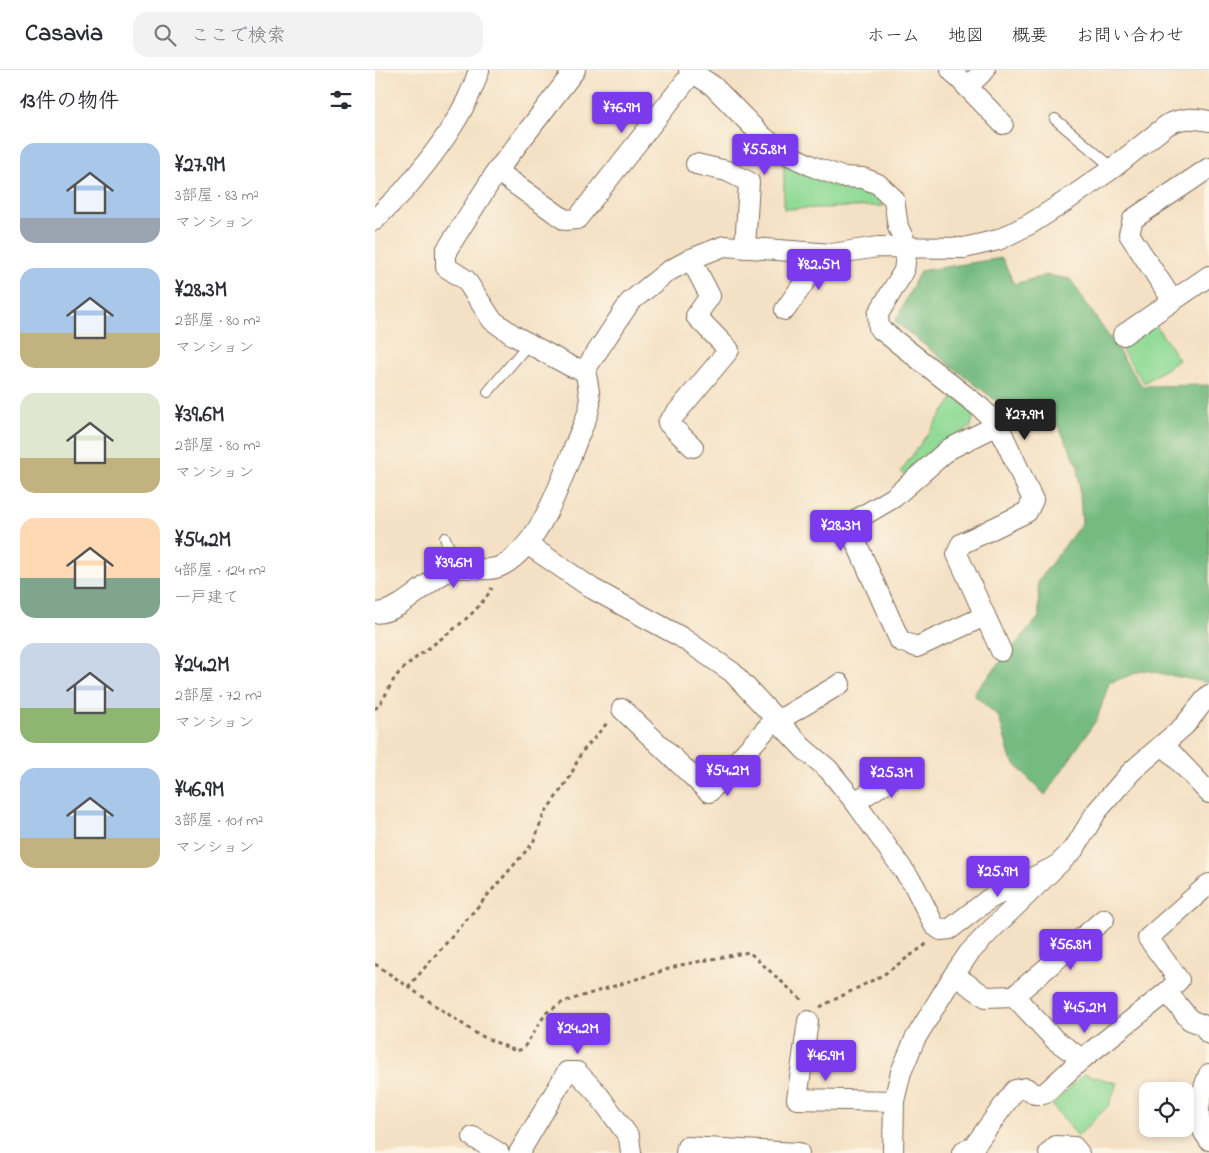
<!DOCTYPE html>
<html lang="ja">
<head>
<meta charset="utf-8">
<style>
	:root { --surface:#fff; --page:#f2f2f3; --text:#2b2b33; --muted:#7c7c81; --line:#e1e1e2; --accent:#7c3aed }
	body { margin:0; font-family:"Indie Flower","Klee One",sans-serif; background:var(--page); color:var(--text); height:100vh; display:flex; flex-direction:column; font-size:19px; white-space:nowrap }
	* { box-sizing:border-box; margin:0 }
	p { font-size:16px; color:var(--muted) }
	.icon { flex:none; width:28px; height:28px; fill:none; stroke:currentColor; stroke-width:2; stroke-linecap:round; stroke-linejoin:round }
	.map { position:relative; flex:1; overflow:hidden }
	.drawer { display:flex; flex-direction:column; background:var(--surface); width:375px }
	.drawer>* { flex:none }
	.fabs { position:absolute; left:764px; top:1012px; display:grid; gap:10px }
	.fabs a { display:grid; place-items:center; width:55px; height:55px; border-radius:10px; background:var(--surface); box-shadow:0 2px 8px #0003; font-size:25px }
	.price { position:absolute; translate:-50% -42px; padding:0 11px; border-radius:5px; background:var(--accent); color:#fff; font-size:16px; line-height:32px; filter:drop-shadow(0 1px 2px #0008) }
	.price::after { content:''; position:absolute; left:50%; top:30px; width:15px; height:11px; margin-left:-8px; background:inherit; clip-path:polygon(0 0,100% 0,50% 100%) }
	.price.selected { background:#222; color:#fff }
	ul { padding:0; list-style:none }
	li { display:flex; align-items:center; gap:15px; height:125px; padding:0 20px }
	li span { display:grid; place-items:center; flex:none; width:140px; height:100px; border-radius:15px; color:#555 }
	li>.icon { margin-inline-start:auto }
	span .icon { width:60px; height:60px; fill:#fffc; stroke-width:1 }
	li b { font-size:21px }
	h2 { display:flex; justify-content:space-between; align-items:center; height:60px; padding:0 20px; font-size:21px }
	header { display:flex; align-items:center; gap:30px; box-sizing:border-box; height:70px; padding:0 25px; background:var(--surface); border-bottom:1px solid var(--line) }
	header strong { font-size:24px }
	nav { display:flex; gap:28px; margin-inline-start:auto; font-size:18px }
	.search { width:350px; height:45px; background:var(--page); display:flex; align-items:center; gap:12px; box-sizing:border-box; padding:0 18px; border-radius:15px; color:var(--muted); font-size:19px }
	main { display:flex; flex:1; min-height:0 }
	.map>svg:first-child { display:block }
	.green { fill:#91db97; stroke:#66825a }
	.forest { fill:#74bb80; stroke:#58724f }
	.lines { fill:none; stroke-linecap:round; stroke-linejoin:round }
	.service-casing { stroke:#7c6a58; stroke-width:12 }
	.minor-casing { stroke:#7c6a58; stroke-width:22 }
	.path { stroke:#7c6a58; stroke-width:3; stroke-dasharray:4 4; stroke-linecap:butt }
	.service { stroke:#fff; stroke-width:10 }
	.minor { stroke:#fff; stroke-width:20 }
</style>
</head>
<body>
<header>
<strong>Casavia</strong>
<div class="search"><svg class="icon" aria-label="search" viewBox="0 0 24 24"><circle cx="10" cy="10" r="6"/><path d="M15 15l6 6"/></svg>ここで検索</div>
<nav><a>ホーム</a><a>地図</a><a>概要</a><a>お問い合わせ</a></nav>
</header>
<main>
<section class="drawer">
<h2>13件の物件<svg class="icon" aria-label="filters" viewBox="0 0 24 24"><path d="M4 7h16M4 17h16"/><circle cx="9" cy="7" r="2"/><circle cx="15" cy="17" r="2"/></svg></h2>
<ul>
<li><span style="background:linear-gradient(#a9c7e8 75%,#9aa5b1 0)"><svg class="icon" aria-label="home" viewBox="0 0 24 24"><path d="M3 11l9-7 9 7M6 9v11h12V9"/></svg></span><div><b>¥27.9M</b><p>3部屋 · 83 m²</p><p>マンション</p></div></li>
<li><span style="background:linear-gradient(#a9c7e8 65%,#c2b280 0)"><svg class="icon" aria-label="home" viewBox="0 0 24 24"><path d="M3 11l9-7 9 7M6 9v11h12V9"/></svg></span><div><b>¥28.3M</b><p>2部屋 · 80 m²</p><p>マンション</p></div></li>
<li><span style="background:linear-gradient(#dfe7d0 65%,#c2b280 0)"><svg class="icon" aria-label="home" viewBox="0 0 24 24"><path d="M3 11l9-7 9 7M6 9v11h12V9"/></svg></span><div><b>¥39.6M</b><p>2部屋 · 80 m²</p><p>マンション</p></div></li>
<li><span style="background:linear-gradient(#ffd9b3 60%,#7fa58c 0)"><svg class="icon" aria-label="home" viewBox="0 0 24 24"><path d="M3 11l9-7 9 7M6 9v11h12V9"/></svg></span><div><b>¥54.2M</b><p>4部屋 · 124 m²</p><p>一戸建て</p></div></li>
<li><span style="background:linear-gradient(#c9d6e8 65%,#8fb573 0)"><svg class="icon" aria-label="home" viewBox="0 0 24 24"><path d="M3 11l9-7 9 7M6 9v11h12V9"/></svg></span><div><b>¥24.2M</b><p>2部屋 · 72 m²</p><p>マンション</p></div></li>
<li><span style="background:linear-gradient(#a9c7e8 70%,#c2b280 0)"><svg class="icon" aria-label="home" viewBox="0 0 24 24"><path d="M3 11l9-7 9 7M6 9v11h12V9"/></svg></span><div><b>¥46.9M</b><p>3部屋 · 101 m²</p><p>マンション</p></div></li>
</ul>
</section>
<div class="map">
<svg width="834" height="1083" viewBox="0 0 834 1083">
	<rect width="100%" height="100%" fill="#fcf5e5"/>
	<filter id="ink" filterUnits="userSpaceOnUse"><feTurbulence type="fractalNoise" baseFrequency=".02" numOctaves="2"/><feDisplacementMap in="SourceGraphic" scale="10" xChannelSelector="R" yChannelSelector="G"/><feConvolveMatrix kernelMatrix="1 2 1 2 8 2 1 2 1" color-interpolation-filters="sRGB"/></filter>
	<filter id="wash" filterUnits="userSpaceOnUse"><feTurbulence type="fractalNoise" baseFrequency=".0096" numOctaves="4" result="noise"/><feDisplacementMap in="SourceGraphic" scale="20" xChannelSelector="R" yChannelSelector="G"/><feGaussianBlur stdDeviation="1.12" result="paint"/><feColorMatrix in="noise" values="0 0 0 0 0 0 0 0 0 0 0 0 0 0 0 0 0 1.4 0 .05"/><feComposite in="paint" operator="in"/></filter>
	<g filter="url(#wash)">
		<rect width="100%" height="100%" fill="#f4e1c5"/>
		<g class="green">
			<path d="M409 94C425 101 440 111 456 115 481 123 489 113 509 136L409 139Z"/>
			<polygon points="780,254 804,290 769,313 745,277"/>
			<polygon points="579,327 599,343 596,357 560,378 531,407 526,401"/>
			<polygon points="709,1004 742,1013 734,1035 703,1066 677,1035"/>
		</g>
		<polygon class="forest" points="627,188 639,214 672,205 695,209 767,316 834,315 834,613 769,600 734,613 722,649 670,725 636,690 624,647 598,624 664,547 663,511 707,453 703,395 683,356 663,329 633,340 520,252 545,201"/>
	</g>
	<g filter="url(#ink)">
		<g class="lines">
			<defs>
				<g id="service">
					<polyline points="680,49 738,98"/>
					<polyline points="113,322 154,273"/>
					<polyline points="70,468 83,499"/>
				</g>
				<g id="minor">
					<polyline points="200,0 122,101 71,181 71,197 91,210 117,250 138,265 197,297 210,300"/>
					<polyline points="314,0 338,16 387,66 408,82 439,97 467,107 488,108 503,114 519,129 523,157 532,176 529,201 503,244 504,258 606,338 623,355 658,430 652,442 586,474 582,484 626,581"/>
					<polyline points="576,0 628,54"/>
					<polyline points="592,17 610,0"/>
					<polyline points="321,94 352,101 374,112 370,178"/>
					<polyline points="122,101 190,150 202,149 318,2"/>
					<path d="M0 150C10 138 22 129 32 117 61 82 91 43 104 0"/>
					<polyline points="316,189 335,226 321,246 354,280 293,353 318,377"/>
					<polyline points="798,231 754,164 758,149 834,98"/>
					<polyline points="410,240 440,197 446,184"/>
					<polyline points="748,265 834,206"/>
					<polyline points="152,474 218,519 306,567 357,602 429,679 453,699 480,732 539,815 559,855 566,860 575,859 614,829 677,798"/>
					<path d="M0 543C29 542 50 510 76 500 93 493 111 505 128 495 166 474 187 409 202 370 206 359 214 345 215 334 215 323 212 310 210 300L255 232 292 202 316 189 349 176 457 184 503 177 589 178 623 170 655 154 691 131 738 98 792 55C807 47 818 48 834 51"/>
					<polyline points="610,546 542,577 525,571 476,461 484,448 518,428 574,379 623,355"/>
					<polyline points="247,639 334,722 394,656 465,614"/>
					<polyline points="788,674 834,723"/>
					<polyline points="480,732 535,697"/>
					<polyline points="579,905 611,927 639,926 680,970 707,989"/>
					<polyline points="792,922 804,910 773,868 834,814"/>
					<polyline points="639,926 729,849"/>
					<polyline points="433,951 422,1029 519,1031"/>
					<path d="M834 1004C825 1027 817 1048 834 1070"/>
					<polyline points="98,1067 124,1083"/>
					<polyline points="144,1083 192,1002 202,1002 222,1023 254,1067 256,1083"/>
					<polyline points="311,1083 312,1077 424,1083"/>
					<polyline points="518,1083 519,1031 526,1002 540,969 579,905 594,883 616,860 699,779 722,741 757,701 809,656 834,625"/>
					<polyline points="587,1083 600,1075 640,1020 651,1018 660,1024 669,1024 707,989 792,922 815,950 828,955 834,964"/>
					<polyline points="674,1083 681,1076 699,1077 704,1083"/>
				</g>
			</defs>
			<use href="#service" class="service-casing"/>
			<use href="#minor" class="minor-casing"/>
			<g class="path">
				<path d="M0 639C12 628 14 612 26 601 56 572 96 554 117 518"/>
				<polyline points="0,894 102,964 141,981 148,979 171,943 188,932 306,895 374,882 429,932"/>
				<polyline points="33,917 158,773 169,744 195,707 206,683 233,652"/>
				<polyline points="445,937 508,905 553,873"/>
			</g>
			<use href="#service" class="service"/>
			<use href="#minor" class="minor"/>
		</g>
	</g>
</svg>
<div class="fabs">
<a><svg class="icon" aria-label="locate" viewBox="0 0 24 24"><circle cx="12" cy="12" r="6"/><path d="M12 2v4M12 18v4M2 12h4M18 12h4"/></svg></a>
</div>
<b class="price" style="left:247px;top:64px">¥76.9M</b>
<b class="price" style="left:390px;top:106px">¥55.8M</b>
<b class="price" style="left:444px;top:221px">¥82.5M</b>
<b class="price selected" style="left:650px;top:371px">¥27.9M</b>
<b class="price" style="left:466px;top:482px">¥28.3M</b>
<b class="price" style="left:79px;top:519px">¥39.6M</b>
<b class="price" style="left:353px;top:727px">¥54.2M</b>
<b class="price" style="left:517px;top:729px">¥25.3M</b>
<b class="price" style="left:623px;top:828px">¥25.9M</b>
<b class="price" style="left:696px;top:901px">¥56.8M</b>
<b class="price" style="left:710px;top:964px">¥45.2M</b>
<b class="price" style="left:203px;top:985px">¥24.2M</b>
<b class="price" style="left:451px;top:1012px">¥46.9M</b>
</div>
</main>
</body>
</html>
